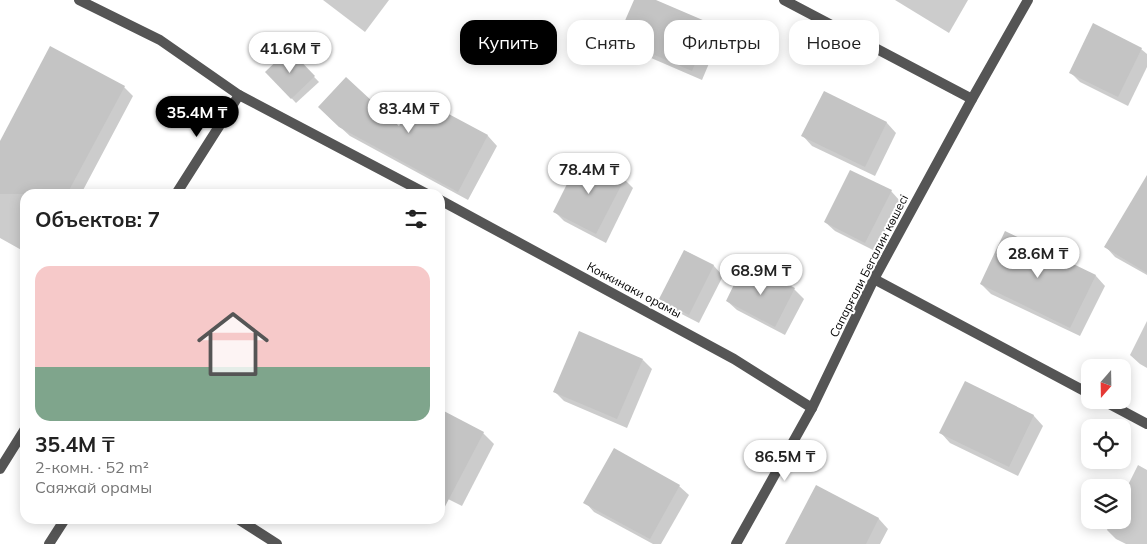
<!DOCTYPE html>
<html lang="ru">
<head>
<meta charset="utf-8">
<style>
	:root { --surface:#fff; --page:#f2f2f2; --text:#222; --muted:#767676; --line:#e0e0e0; --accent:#000 }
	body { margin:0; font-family:Mulish,sans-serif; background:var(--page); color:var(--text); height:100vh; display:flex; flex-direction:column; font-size:19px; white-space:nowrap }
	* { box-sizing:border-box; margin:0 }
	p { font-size:16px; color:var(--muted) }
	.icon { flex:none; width:28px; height:28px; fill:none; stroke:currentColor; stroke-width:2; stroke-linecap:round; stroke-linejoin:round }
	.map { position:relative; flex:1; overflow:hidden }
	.drawer { position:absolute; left:20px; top:189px; width:425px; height:335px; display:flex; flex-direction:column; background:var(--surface); border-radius:15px; box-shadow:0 2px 12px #0003 }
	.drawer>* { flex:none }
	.top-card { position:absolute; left:460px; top:20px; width:475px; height:45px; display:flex; gap:10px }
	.needle { width:32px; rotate:200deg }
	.tools { position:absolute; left:1081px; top:359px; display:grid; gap:10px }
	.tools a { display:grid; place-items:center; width:50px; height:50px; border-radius:10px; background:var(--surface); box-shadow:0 2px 12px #0003; font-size:25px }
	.price { position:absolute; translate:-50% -42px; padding:0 11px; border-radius:18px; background:#fff; color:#222; font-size:16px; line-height:32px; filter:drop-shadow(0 1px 2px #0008) }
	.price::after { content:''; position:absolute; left:50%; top:30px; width:15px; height:11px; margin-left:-8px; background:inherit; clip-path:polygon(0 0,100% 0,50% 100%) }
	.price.on { background:var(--accent); color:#fff }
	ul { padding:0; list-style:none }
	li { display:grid; align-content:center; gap:10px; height:265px; padding:0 15px }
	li+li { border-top:1px solid var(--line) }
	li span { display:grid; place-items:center; height:155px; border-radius:15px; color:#555 }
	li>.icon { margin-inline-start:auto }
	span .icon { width:90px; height:90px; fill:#fffc; stroke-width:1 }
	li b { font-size:21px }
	h2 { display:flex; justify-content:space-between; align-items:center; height:60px; padding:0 15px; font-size:21px }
	.pill { padding:0 18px; border-radius:15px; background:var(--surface); box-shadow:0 2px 12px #0003; font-size:18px; line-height:45px }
	.pill.on { background:var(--accent); color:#fff }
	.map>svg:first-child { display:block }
	.shadow { fill:#0003 }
	.building { fill:#c4c4c4 }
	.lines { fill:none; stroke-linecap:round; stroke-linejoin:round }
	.service { stroke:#555; stroke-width:10 }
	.minor { stroke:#555; stroke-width:10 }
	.labels { text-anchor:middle; stroke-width:4; stroke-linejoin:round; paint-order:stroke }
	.street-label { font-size:12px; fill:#000; stroke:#fff }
</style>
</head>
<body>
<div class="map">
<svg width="1147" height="544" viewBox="0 0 1147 544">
	<rect width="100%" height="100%" fill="#fff"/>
	<g class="shadow">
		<polygon points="323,0 389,0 365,32"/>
		<polygon points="635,0 653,0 711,25 721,35 702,80 628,48 619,38"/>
		<polygon points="895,0 968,0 949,33"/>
		<polygon points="1141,49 1147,54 1147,67 1128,106 1080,82 1070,72"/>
		<polygon points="289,51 319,82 296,103 267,72"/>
		<polygon points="124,87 133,96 81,194 25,194 25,252 0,238 0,143"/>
		<polygon points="824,93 887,123 896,133 875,176 812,146 803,136"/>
		<polygon points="415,98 488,136 497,146 468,200 350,136 329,117 399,128"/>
		<polygon points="624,179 633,188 606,243 564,221 554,211"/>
		<polygon points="891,191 900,201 875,251 835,231 825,222"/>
		<polygon points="1147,206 1147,275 1115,257 1106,247"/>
		<polygon points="1006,233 1096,276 1105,286 1080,336 991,294 981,284"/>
		<polygon points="685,251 714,266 723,276 699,323 670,308 660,299"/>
		<polygon points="758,277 794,289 804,299 785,335 737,310 727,301"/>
		<polygon points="1147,321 1147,368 1140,364 1130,355"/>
		<polygon points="643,360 652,369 627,428 564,401 555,392"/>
		<polygon points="965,383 1034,416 1043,426 1018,476 950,443 941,433"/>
		<polygon points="440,411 483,433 494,444 462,506 440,495"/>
		<polygon points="1138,465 1147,470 1147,544 1126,544 1116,539 1107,530 1111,520 1122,520 1122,497"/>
		<polygon points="679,486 689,495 661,544 653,544 594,512 585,502"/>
		<polygon points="816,487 879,519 888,529 880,544 790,544"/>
	</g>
	<g class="building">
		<polygon points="634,0 656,0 712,24 692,71 617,39"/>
		<polygon points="1093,23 1142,48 1118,97 1069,73"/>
		<polygon points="50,46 125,86 67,194 0,194 0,141"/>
		<polygon points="289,49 315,76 291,99 265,72"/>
		<polygon points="346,77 399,126 415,96 488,135 458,192 339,127 318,107"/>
		<polygon points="824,91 887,122 865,167 801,136"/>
		<polygon points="581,156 625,178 596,234 553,212"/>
		<polygon points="850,170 892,190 865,243 824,222"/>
		<polygon points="1147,175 1147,273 1104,247"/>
		<polygon points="1005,231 1096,275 1070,328 980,284"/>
		<polygon points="684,250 714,265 689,315 659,299"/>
		<polygon points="742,268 757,276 760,270 795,288 775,327 726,301"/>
		<polygon points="579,331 643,359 617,419 553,392"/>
		<polygon points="965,381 1034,415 1009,467 939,433"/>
		<polygon points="440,409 484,432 440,516"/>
		<polygon points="614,448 680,485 650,539 583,503"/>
		<polygon points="816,485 879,518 866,544 785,544"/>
	</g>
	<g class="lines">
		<g class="service">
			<polyline points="874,279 1090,394"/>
			<polyline points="1102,400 1147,424"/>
			<polyline points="49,544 65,519"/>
		</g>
		<g class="minor">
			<polyline points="79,0 160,40 239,95 427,194"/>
			<polyline points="784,0 972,99"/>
			<polyline points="176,194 239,95"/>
			<polyline points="440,200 734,359 812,408"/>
			<polyline points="0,469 25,429"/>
			<polyline points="238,519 277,544"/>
			<polyline points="736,544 812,408 874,279 972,99 1028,0"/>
		</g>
	</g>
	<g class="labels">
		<g class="street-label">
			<text transform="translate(869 266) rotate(-63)" y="4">Сапарғали Бегалин көшесі</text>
			<text transform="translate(634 290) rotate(28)" y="4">Коккинаки орамы</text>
		</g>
	</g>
</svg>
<div class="tools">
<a><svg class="needle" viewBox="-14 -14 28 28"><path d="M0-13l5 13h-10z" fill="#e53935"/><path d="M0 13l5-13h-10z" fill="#767676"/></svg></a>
<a><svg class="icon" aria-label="locate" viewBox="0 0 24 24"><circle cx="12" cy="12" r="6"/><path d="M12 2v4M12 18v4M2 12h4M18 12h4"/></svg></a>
<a><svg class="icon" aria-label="layers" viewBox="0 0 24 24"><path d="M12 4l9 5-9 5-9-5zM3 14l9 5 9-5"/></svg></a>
</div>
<b class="price" style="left:290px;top:74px">41.6M ₸</b>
<b class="price" style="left:409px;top:134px">83.4M ₸</b>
<b class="price on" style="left:197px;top:138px">35.4M ₸</b>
<b class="price" style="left:589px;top:195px">78.4M ₸</b>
<b class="price" style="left:1038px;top:279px">28.6M ₸</b>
<b class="price" style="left:761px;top:296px">68.9M ₸</b>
<b class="price" style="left:785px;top:482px">86.5M ₸</b>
<div class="top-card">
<a class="pill on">Купить</a>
<a class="pill">Снять</a>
<a class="pill">Фильтры</a>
<a class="pill">Новое</a>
</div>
<section class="drawer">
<h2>Объектов: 7<svg class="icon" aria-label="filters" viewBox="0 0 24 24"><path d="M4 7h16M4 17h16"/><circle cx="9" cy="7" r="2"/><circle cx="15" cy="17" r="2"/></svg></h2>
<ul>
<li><span style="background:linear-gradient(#f6c9c9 65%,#7fa58c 0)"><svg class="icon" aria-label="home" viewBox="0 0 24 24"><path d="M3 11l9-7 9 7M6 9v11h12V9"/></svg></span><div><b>35.4M ₸</b><p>2-комн. · 52 m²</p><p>Саяжай орамы</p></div></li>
</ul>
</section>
</div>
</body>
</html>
